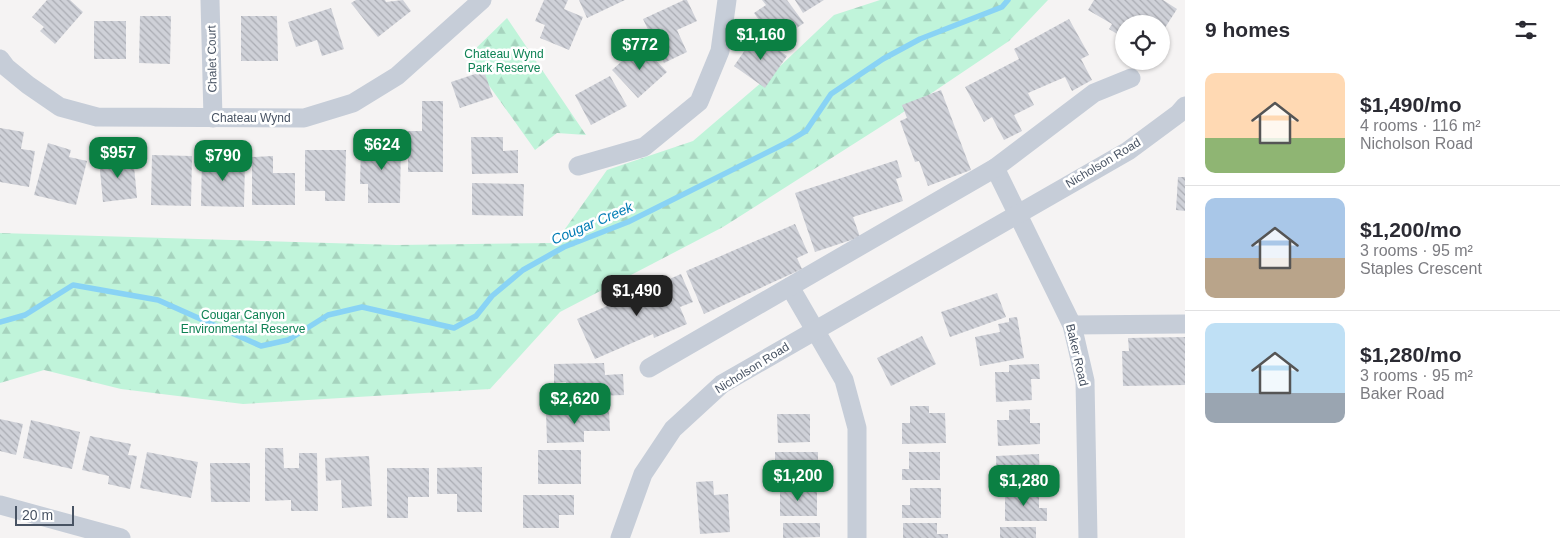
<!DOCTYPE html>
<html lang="en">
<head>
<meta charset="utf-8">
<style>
	:root { --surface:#fff; --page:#f7f7f7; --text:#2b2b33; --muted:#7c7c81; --line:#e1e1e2; --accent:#0b8043 }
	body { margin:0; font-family:Arial,sans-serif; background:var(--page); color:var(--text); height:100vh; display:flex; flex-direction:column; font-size:19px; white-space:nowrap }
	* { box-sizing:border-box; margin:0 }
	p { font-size:16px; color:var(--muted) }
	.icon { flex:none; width:28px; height:28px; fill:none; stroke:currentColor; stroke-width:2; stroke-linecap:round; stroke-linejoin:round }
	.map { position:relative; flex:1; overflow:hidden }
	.drawer { display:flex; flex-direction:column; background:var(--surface); width:375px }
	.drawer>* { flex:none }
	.tools { position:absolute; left:1115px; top:15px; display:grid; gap:10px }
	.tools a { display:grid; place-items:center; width:55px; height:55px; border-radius:50%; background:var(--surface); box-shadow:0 1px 4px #0004; font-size:25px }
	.scale { position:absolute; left:15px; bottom:12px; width:59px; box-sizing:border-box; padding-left:5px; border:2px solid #485363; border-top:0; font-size:14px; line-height:18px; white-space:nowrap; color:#485363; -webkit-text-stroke:4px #fff; paint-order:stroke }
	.price { position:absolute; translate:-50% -42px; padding:0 11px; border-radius:10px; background:var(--accent); color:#fff; font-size:16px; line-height:32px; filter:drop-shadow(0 1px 2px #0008) }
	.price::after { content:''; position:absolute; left:50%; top:30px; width:15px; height:11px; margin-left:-8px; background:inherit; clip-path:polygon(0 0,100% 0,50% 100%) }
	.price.current { background:#222; color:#fff }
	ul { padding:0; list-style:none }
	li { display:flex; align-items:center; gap:15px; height:125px; padding:0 20px }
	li+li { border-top:1px solid var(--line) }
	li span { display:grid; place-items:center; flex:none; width:140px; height:100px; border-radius:10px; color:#555 }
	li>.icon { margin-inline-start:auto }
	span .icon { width:60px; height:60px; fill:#fffc; stroke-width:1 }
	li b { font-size:21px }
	h2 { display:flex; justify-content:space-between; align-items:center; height:60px; padding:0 20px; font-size:21px }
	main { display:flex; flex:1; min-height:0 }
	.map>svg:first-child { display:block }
	.forest { fill:url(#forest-firs) }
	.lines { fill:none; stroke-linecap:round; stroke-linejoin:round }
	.stream { stroke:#89d3f5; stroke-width:5.5 }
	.building { fill:url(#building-back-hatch) }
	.minor { stroke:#c6cdd8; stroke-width:19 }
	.labels { text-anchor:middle; stroke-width:5; stroke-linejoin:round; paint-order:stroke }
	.park-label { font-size:12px; fill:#0f8254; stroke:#fff }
	.street-label { font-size:12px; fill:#485363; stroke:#fff }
	.water-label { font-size:14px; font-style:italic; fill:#017cb5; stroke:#fff }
</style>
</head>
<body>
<main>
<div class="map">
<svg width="1185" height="538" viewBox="0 0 1185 538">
	<defs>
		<pattern id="forest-firs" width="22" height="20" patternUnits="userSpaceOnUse" patternTransform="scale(1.25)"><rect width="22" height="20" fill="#c0f4da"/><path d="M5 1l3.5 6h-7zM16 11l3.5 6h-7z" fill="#a6d3be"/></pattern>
		<pattern id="building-back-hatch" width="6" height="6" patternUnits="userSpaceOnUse" patternTransform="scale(1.25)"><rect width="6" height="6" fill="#cfd1d8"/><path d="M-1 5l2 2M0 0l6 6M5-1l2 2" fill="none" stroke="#aaacb3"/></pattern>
	</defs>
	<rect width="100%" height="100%" fill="#f5f3f3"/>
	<g class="forest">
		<polygon points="880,0 1048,0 1009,41 896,117 723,227 560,312 490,389 243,404 121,389 44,370 0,383 0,233 396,245 555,243 607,170 693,141 777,69 834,15"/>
		<polygon points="507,18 586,135 557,133 535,150 468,56"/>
	</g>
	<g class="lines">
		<polyline class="stream" points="0,322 25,315 73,285 158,300 261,346 288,340 328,315 362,307 454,328 476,316 492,296 523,270 564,247 628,222 786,143 806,131 831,94 883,59 920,39 1002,7 1008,0"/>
	</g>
	<g class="building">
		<polygon points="47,0 70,0 83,12 55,44 40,31 44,27 32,17"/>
		<polygon points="356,0 385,0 386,2 403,0 411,11 378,37 351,3"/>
		<polygon points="544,0 568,0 564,9 583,17 569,50 540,38 545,25 535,21"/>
		<polygon points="579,0 625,0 587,18"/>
		<polygon points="684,0 687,0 697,21 677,30 687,52 664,63 643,19"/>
		<polygon points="762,0 787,0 804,23 775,43 754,13 766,5"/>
		<polygon points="795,0 824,0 803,13"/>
		<polygon points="1094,0 1163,0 1177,9 1161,34 1161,24 1124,24 1124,38 1109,29 1112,24 1088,10"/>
		<polygon points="331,8 344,49 322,56 317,40 296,47 288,22"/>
		<polygon points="140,16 171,16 170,64 139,63"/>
		<polygon points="241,16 277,16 278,61 241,61"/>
		<polygon points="1069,19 1089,55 1081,59 1092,80 1072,91 1065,77 1028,93 1034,105 1014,115 1022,131 1004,140 992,117 984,122 965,87 1019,59 1014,49"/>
		<rect x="94" y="21" width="32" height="38"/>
		<polygon points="756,34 787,56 765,88 734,66"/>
		<polygon points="641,44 667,72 638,98 612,70"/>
		<polygon points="1127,61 1144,61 1139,69"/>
		<polygon points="484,71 493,97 460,108 451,82"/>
		<polygon points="610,76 627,106 591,125 575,95"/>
		<polygon points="941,90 971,170 928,186 919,161 915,162 900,121 907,118 902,105"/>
		<polygon points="422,101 443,101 443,172 408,172 408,131 422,131"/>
		<polygon points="0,128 24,132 21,149 35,151 29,187 0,182"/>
		<polygon points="381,137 401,138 400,203 368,203 368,184 360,184 361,147 380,147"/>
		<polygon points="471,137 503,137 503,151 518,150 518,173 472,174"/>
		<polygon points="48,143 71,150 69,157 87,161 76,205 34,195"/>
		<polygon points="305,150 346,150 345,201 325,201 325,191 305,191"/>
		<polygon points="152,155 192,156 191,206 151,205"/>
		<polygon points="202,155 219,155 219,159 245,160 244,207 201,206"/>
		<polygon points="133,156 137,198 103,202 99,160"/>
		<polygon points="273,156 273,173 295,173 295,205 252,205 252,157"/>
		<polygon points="897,160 902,177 896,179 903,201 853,217 860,237 815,252 795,193"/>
		<polygon points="1178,177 1185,177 1185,211 1176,210"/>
		<polygon points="472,183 524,184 523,216 472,215"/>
		<polygon points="795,224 808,253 797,258 802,269 704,314 686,271"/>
		<polygon points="681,274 693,302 680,307 687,324 654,338 653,334 595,359 577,319"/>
		<polygon points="997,293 1006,317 950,337 941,312"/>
		<polygon points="1017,317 1024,358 980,366 975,337 1000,332 998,324 1009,322 1009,318"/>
		<polygon points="922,336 936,364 891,386 877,358"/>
		<polygon points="1185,337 1185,385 1123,386 1122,351 1129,351 1128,338"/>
		<polygon points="604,363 605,375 623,374 624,395 566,397 566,382 554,383 554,364"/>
		<polygon points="1039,364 1040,379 1031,379 1032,400 996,402 995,372 1009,372 1009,365"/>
		<polygon points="910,406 929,406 929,413 945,413 946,443 902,444 902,423 910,423"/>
		<polygon points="1030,409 1030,423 1040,423 1040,444 998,446 997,420 1009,420 1009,410"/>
		<polygon points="609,411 610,431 584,431 584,442 547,443 546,412"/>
		<polygon points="777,414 810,414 810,442 778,443"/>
		<polygon points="0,419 23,424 16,455 0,451"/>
		<polygon points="31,420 80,432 72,469 23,458"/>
		<polygon points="90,436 131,444 128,455 137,456 130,489 108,484 109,476 82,470"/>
		<polygon points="265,448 283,448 284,468 299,468 299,453 317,453 318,511 291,511 291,500 265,501"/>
		<rect x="538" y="450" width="43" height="34"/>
		<polygon points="147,452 198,462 191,498 140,488"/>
		<rect x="775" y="452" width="43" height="28"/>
		<polygon points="909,452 940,452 940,480 902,480 902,469 909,469"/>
		<polygon points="1039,454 1040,482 997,483 996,456"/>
		<polygon points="369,456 372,506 342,508 341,480 326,481 325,458"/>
		<polygon points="210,463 250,463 250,502 211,502"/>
		<polygon points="482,467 482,512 457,512 457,494 437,494 437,468"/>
		<polygon points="387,468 429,468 429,497 408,497 408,518 387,518"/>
		<polygon points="713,481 714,495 728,494 730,532 700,534 696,482"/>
		<rect x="780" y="487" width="37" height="29"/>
		<polygon points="910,488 941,488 941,518 902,518 902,505 910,505"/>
		<polygon points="1005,491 1039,491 1039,508 1047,508 1047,521 1005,521"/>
		<polygon points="523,495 574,495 574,515 559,515 559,528 523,528"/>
		<polygon points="783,523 820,523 820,537 783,538"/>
		<polygon points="903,523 937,523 937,534 948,534 948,538 903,538"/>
		<rect x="1000" y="527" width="36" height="11"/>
	</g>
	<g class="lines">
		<g class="minor">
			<polyline points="210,0 213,118"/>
			<polyline points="0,59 6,67 28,85 60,107 97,117 304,118 353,103 397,76 482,0"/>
			<polyline points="578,166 644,147 699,102 720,51 727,0"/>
			<polyline points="995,168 1072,325 1085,381 1088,538"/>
			<polyline points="790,287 844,380 857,428 857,538"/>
			<polyline points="1072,325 1185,324"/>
			<polyline points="649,368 995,168 1094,93 1131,78"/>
			<polyline points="0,505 121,538"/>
			<polyline points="620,538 643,474 673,429 722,384 1128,151 1178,114 1185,106"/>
		</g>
	</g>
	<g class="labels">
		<g class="park-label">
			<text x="504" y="58">Chateau Wynd<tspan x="504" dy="14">Park Reserve</tspan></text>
			<text x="243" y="319">Cougar Canyon<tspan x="243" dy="14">Environmental Reserve</tspan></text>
		</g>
		<g class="street-label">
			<text transform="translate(212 59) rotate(-91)" y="4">Chalet Court</text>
			<text x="251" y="122">Chateau Wynd</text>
			<text transform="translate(1103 163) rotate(-31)" y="4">Nicholson Road</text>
			<text transform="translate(1077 355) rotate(77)" y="4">Baker Road</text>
			<text transform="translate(752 368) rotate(-32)" y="4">Nicholson Road</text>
		</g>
		<g class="water-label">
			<text transform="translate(592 223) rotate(-23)" y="5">Cougar Creek</text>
		</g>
	</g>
</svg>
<div class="tools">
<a><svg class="icon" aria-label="locate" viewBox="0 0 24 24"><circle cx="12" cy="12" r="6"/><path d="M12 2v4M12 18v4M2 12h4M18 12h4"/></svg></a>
</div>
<div class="scale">20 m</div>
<b class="price" style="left:761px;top:61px">$1,160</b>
<b class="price" style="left:640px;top:71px">$772</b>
<b class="price" style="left:382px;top:171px">$624</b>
<b class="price" style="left:118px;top:179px">$957</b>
<b class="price" style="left:223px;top:182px">$790</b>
<b class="price current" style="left:637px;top:317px">$1,490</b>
<b class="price" style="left:575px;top:425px">$2,620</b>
<b class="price" style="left:798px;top:502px">$1,200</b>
<b class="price" style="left:1024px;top:507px">$1,280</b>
</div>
<section class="drawer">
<h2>9 homes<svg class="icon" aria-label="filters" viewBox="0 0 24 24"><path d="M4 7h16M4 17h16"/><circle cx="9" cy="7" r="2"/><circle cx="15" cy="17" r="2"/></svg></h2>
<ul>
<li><span style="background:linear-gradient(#ffd9b3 65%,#8fb573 0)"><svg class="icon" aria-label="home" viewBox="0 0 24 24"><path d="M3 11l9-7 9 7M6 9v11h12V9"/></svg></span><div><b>$1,490/mo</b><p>4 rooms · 116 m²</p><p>Nicholson Road</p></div></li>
<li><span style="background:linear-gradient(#a9c7e8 60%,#b9a48a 0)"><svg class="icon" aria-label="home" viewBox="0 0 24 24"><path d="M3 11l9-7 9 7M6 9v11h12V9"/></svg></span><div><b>$1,200/mo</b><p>3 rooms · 95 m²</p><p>Staples Crescent</p></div></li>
<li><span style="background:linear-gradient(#bfe0f5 70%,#9aa5b1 0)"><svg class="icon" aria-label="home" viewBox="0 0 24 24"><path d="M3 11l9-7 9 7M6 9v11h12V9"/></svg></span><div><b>$1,280/mo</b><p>3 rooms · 95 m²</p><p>Baker Road</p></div></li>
</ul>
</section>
</main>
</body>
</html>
